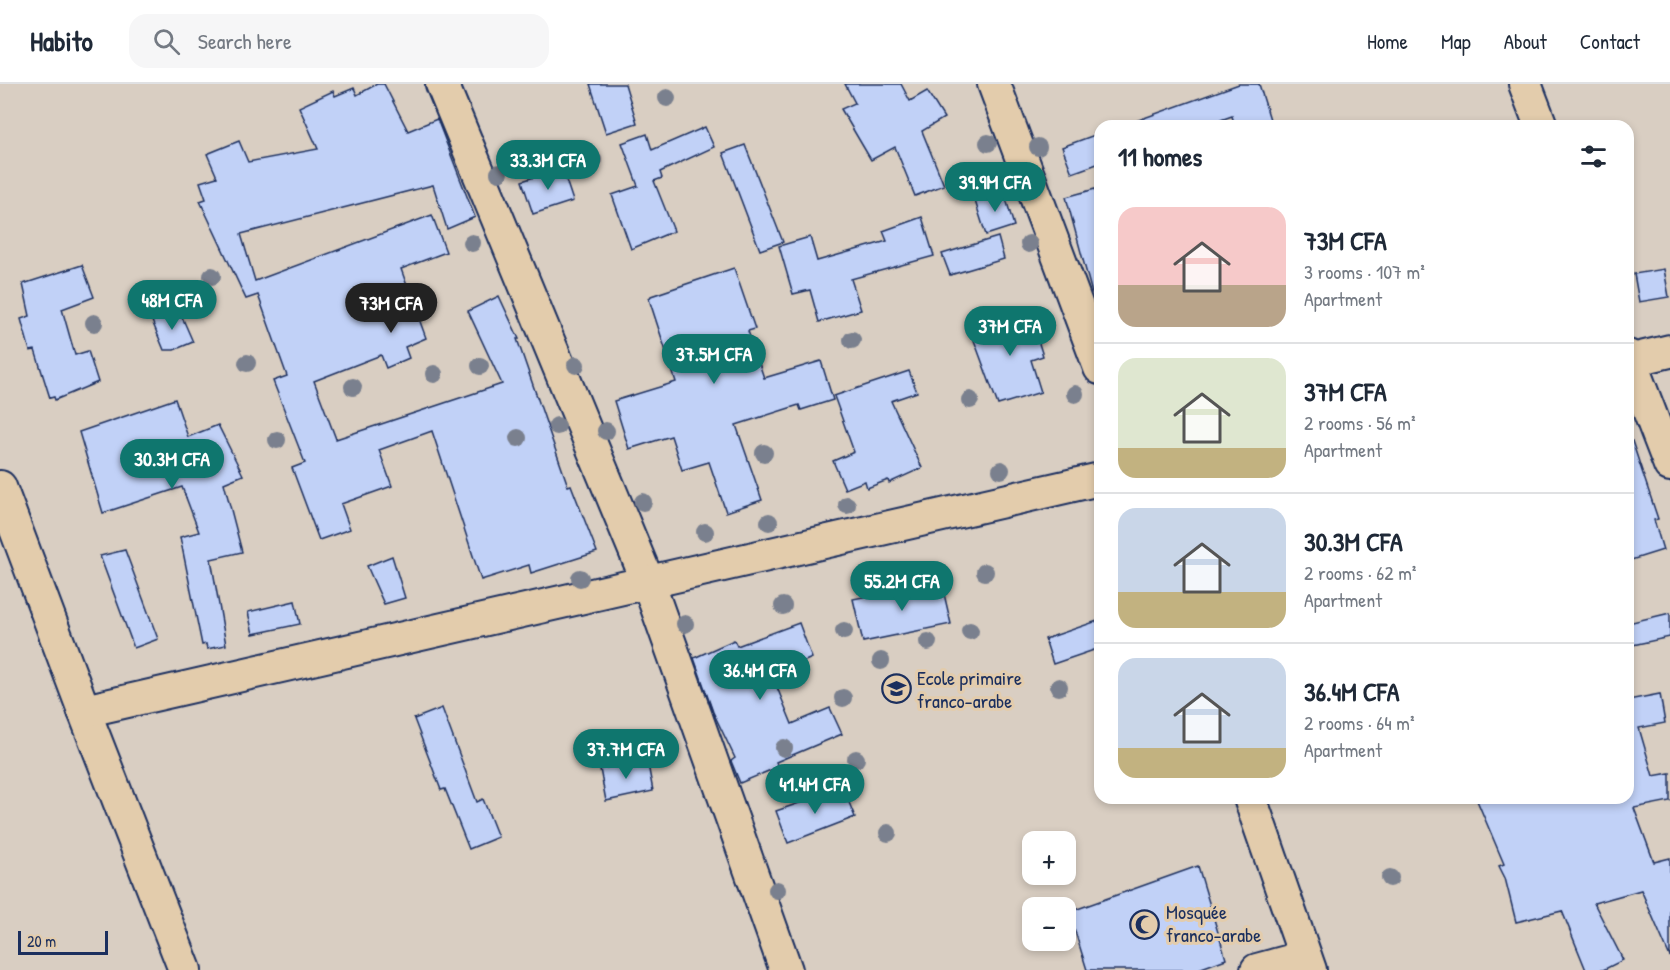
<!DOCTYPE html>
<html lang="en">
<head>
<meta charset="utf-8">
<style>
	:root { --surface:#fff; --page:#f6f6f7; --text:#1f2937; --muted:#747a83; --line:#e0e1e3; --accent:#0f766e }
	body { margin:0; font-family:"Patrick Hand",sans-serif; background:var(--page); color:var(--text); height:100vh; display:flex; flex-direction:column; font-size:22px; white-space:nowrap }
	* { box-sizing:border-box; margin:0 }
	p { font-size:20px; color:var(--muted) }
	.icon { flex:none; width:33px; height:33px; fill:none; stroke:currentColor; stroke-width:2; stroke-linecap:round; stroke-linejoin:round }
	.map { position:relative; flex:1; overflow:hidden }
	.panel { position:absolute; left:1094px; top:36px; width:540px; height:684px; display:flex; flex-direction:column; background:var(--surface); border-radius:18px; box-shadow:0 3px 9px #0003 }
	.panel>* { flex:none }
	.buttons { position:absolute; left:1022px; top:747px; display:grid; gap:12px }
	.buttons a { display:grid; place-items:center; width:54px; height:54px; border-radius:12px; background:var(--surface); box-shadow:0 3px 9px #0003; font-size:30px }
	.scale { position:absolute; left:18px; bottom:15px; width:90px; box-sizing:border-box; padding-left:6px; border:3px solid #1b2f5e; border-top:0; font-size:16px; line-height:21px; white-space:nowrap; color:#1b2f5e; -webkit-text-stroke:4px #e3ccac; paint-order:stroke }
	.price { position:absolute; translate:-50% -51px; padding:0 14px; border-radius:21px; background:var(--accent); color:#fff; font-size:20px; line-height:39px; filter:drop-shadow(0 2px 3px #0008) }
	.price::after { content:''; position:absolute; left:50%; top:36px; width:18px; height:14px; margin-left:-9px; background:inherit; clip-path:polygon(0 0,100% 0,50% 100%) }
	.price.on { background:#222; color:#fff }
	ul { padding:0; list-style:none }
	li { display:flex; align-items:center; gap:18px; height:150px; padding:0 24px }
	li+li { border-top:2px solid var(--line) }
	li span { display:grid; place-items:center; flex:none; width:168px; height:120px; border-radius:18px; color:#555 }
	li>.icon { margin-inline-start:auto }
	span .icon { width:72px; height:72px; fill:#fffc; stroke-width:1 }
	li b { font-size:26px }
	h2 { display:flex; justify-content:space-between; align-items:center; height:72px; padding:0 24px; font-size:26px }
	header { display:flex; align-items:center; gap:36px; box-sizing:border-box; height:84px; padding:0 30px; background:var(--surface); border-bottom:2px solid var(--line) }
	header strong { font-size:28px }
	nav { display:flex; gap:33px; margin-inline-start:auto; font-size:21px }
	.search { width:420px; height:54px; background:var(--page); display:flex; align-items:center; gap:15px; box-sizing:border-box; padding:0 21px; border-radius:18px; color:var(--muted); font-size:22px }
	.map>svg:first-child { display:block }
	.building { fill:#c1d1f7; stroke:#1b2f5e; stroke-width:1.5 }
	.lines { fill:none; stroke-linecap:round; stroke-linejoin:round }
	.minor-casing { stroke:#1b2f5e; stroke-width:36 }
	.minor { stroke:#e3ccac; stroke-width:32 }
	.tree { fill:#7a808e }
	.labels { text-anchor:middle; stroke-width:6; stroke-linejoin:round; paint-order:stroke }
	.poi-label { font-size:20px; fill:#1b2f5e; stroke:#e3ccac; text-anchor:start }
</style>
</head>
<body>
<header>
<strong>Habito</strong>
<div class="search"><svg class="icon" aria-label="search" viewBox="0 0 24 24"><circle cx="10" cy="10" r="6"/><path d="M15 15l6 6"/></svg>Search here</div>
<nav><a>Home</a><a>Map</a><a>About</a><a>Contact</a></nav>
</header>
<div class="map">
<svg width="1670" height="886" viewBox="0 0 1670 886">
	<rect width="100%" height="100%" fill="#d9cec2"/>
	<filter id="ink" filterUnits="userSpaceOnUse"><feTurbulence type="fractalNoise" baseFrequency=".0167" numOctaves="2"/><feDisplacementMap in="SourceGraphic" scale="12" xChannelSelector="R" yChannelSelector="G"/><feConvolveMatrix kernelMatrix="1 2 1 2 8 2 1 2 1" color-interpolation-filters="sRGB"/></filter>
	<g filter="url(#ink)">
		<g class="building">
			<polygon points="377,0 384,0 408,47 437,35 475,133 447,145 433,101 241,150 255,197 432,131 446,168 401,185 426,254 405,263 409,274 386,284 381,271 314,297 336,355 502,300 468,227 499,212 519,255 517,255 568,402 571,401 597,468 531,489 529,481 481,496 432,347 379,366 392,402 341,420 350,445 319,456 292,384 305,379 273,297 287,292 258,211 246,215 200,117 206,115 200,98 217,93 207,70 239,57 248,78 318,65 299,23 333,7 335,12 354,4 357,11"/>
			<polygon points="590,0 625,0 637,39 606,49"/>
			<polygon points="845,0 901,0 910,17 927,7 944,34 922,47 944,101 915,112 895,63 871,76 841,25 855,19"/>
			<polygon points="1239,0 1259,0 1272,42 1235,42 1232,32 1204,42 1130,42 1130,39"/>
			<polygon points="705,43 714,63 660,88 662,94 654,97 674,147 631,165 612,111 638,102 622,59 647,50 652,66"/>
			<polygon points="1100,49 1100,79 1072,89 1062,63"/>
			<polygon points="745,61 783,158 760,166 723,69"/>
			<polygon points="562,84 573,117 533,130 522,97"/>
			<polygon points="1095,105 1100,122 1100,208 1092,209 1066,113"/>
			<polygon points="1004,108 1014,142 986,151 975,117"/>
			<polygon points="922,133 934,172 851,195 861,226 819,238 810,206 793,210 779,162 810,153 817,177 887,157 883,147"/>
			<polygon points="998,153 1004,175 950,191 942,170"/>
			<polygon points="82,181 94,213 62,225 75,271 88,267 98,298 55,316 54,313 50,314 35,266 30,267 21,235 30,232 23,200"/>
			<polygon points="734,184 755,245 748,247 764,294 821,277 833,316 801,326 799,321 736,341 762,416 726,428 709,378 682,386 671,352 629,365 614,317 676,298 649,215 651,212"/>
			<polygon points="1664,185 1669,213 1639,218 1634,190"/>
			<polygon points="179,226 193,258 174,266 164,266 152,237"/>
			<polygon points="1029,228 1043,272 1031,276 1041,308 998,321 971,248"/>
			<polygon points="909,287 917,308 891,317 922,384 889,399 888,396 867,404 865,397 845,405 833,377 854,368 834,312"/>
			<polygon points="175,315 188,353 218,341 243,391 224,399 242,468 211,475 226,561 207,565 206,560 202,561 180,453 199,448 182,403 103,429 79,348"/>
			<polygon points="1632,357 1658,435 1654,436 1663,466 1628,477 1628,358"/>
			<polygon points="125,466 158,555 134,564 100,472"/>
			<polygon points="392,472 405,514 384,520 367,482"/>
			<polygon points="941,497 951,540 863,558 853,515"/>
			<polygon points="295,517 300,540 253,550 248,528"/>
			<polygon points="1670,529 1670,553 1628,562 1628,539"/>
			<polygon points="1100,536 1100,564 1053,580 1045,555"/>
			<polygon points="799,539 812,574 772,591 792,640 830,624 842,650 776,678 778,683 740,699 731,677 735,674 713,628 694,574 734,556 737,562"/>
			<polygon points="1660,610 1665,639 1639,644 1653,692 1670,689 1670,717 1634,724 1654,778 1670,774 1670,873 1641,806 1594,819 1623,876 1603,886 1586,886 1562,827 1516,838 1505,794 1499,782 1504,780 1476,714 1628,714 1628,616"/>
			<polygon points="442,624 477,718 483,715 498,753 469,765 445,705 441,706 414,635"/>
			<polygon points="647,675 653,707 606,717 600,685"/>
			<polygon points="843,704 855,733 788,759 776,727"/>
			<polygon points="1198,782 1226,875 1196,886 1087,886 1069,828"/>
		</g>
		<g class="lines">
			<defs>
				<g id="minor">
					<polyline points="442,0 648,498 786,886"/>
					<polyline points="994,0 1100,284"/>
					<polyline points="1525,0 1541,42"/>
					<polyline points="1628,272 1670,381"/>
					<polyline points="1628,277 1670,267"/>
					<polyline points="0,403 84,627 185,886"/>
					<polyline points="84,627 1100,395"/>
					<polyline points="1250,714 1310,886"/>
					<polyline points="1257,886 1305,873"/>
				</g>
			</defs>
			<use href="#minor" class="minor-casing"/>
			<use href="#minor" class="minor"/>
		</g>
		<g class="tree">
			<circle cx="667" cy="14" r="9"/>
			<circle cx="988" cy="59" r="9"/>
			<circle cx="1038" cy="63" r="9"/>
			<circle cx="593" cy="76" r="9"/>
			<circle cx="499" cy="89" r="9"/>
			<circle cx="472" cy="159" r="9"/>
			<circle cx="1029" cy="160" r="9"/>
			<circle cx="212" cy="192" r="9"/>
			<circle cx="94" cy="239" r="9"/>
			<circle cx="852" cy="256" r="9"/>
			<circle cx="247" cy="279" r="9"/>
			<circle cx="576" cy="281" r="9"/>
			<circle cx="480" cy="282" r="9"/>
			<circle cx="434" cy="290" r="9"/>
			<circle cx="353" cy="303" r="9"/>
			<circle cx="1075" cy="310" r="9"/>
			<circle cx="970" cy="316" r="9"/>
			<circle cx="557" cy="342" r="9"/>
			<circle cx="606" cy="347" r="9"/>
			<circle cx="518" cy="354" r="9"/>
			<circle cx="277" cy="356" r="9"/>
			<circle cx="764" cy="369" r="9"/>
			<circle cx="1001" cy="386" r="9"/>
			<circle cx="643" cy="418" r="9"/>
			<circle cx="847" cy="421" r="9"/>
			<circle cx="769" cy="438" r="9"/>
			<circle cx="705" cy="448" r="9"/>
			<circle cx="985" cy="488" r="9"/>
			<circle cx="580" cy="494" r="9"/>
			<circle cx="783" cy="522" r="9"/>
			<circle cx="685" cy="540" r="9"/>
			<circle cx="844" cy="547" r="9"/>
			<circle cx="970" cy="547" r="9"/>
			<circle cx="928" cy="558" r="9"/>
			<circle cx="881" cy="577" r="9"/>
			<circle cx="1059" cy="603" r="9"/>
			<circle cx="843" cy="614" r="9"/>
			<circle cx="784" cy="664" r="9"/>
			<circle cx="856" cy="675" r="9"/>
			<circle cx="888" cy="749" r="9"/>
			<circle cx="1390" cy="794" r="9"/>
			<circle cx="777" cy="806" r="9"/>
		</g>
	</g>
	<defs>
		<symbol id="school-ring" viewBox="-11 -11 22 22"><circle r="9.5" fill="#e3ccac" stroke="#1b2f5e" stroke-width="1.5"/><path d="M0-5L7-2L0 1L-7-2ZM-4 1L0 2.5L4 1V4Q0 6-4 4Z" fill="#1b2f5e"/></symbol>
		<symbol id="mosque-ring" viewBox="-11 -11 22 22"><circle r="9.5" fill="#e3ccac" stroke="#1b2f5e" stroke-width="1.5"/><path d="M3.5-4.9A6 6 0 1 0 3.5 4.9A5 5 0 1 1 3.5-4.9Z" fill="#1b2f5e"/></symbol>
	</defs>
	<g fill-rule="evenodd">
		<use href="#school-ring" x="880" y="588" width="33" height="33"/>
		<use href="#mosque-ring" x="1128" y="824" width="33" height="33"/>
	</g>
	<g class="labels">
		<g class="poi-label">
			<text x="917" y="601">Ecole primaire<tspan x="917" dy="23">franco-arabe</tspan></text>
			<text x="1166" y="835">Mosquée<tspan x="1166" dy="23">franco-arabe</tspan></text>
		</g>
	</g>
</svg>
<div class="buttons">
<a>+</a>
<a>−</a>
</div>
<div class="scale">20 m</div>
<b class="price" style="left:548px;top:107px">33.3M CFA</b>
<b class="price" style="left:995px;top:129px">39.9M CFA</b>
<b class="price" style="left:172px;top:247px">48M CFA</b>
<b class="price on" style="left:391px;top:250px">73M CFA</b>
<b class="price" style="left:1010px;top:273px">37M CFA</b>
<b class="price" style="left:714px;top:301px">37.5M CFA</b>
<b class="price" style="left:172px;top:406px">30.3M CFA</b>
<b class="price" style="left:902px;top:528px">55.2M CFA</b>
<b class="price" style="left:760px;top:617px">36.4M CFA</b>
<b class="price" style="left:626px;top:696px">37.7M CFA</b>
<b class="price" style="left:815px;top:731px">41.4M CFA</b>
<section class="panel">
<h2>11 homes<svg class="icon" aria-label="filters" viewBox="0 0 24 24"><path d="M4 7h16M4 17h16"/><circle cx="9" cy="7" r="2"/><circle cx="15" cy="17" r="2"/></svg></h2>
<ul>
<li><span style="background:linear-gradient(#f6c9c9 65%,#b9a48a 0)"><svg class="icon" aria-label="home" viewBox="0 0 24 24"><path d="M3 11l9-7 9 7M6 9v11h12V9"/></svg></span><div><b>73M CFA</b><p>3 rooms · 107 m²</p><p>Apartment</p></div></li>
<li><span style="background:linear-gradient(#dfe7d0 75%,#c2b280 0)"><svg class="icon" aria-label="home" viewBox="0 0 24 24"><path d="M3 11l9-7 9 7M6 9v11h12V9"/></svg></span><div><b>37M CFA</b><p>2 rooms · 56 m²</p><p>Apartment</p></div></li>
<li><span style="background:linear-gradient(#c9d6e8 70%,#c2b280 0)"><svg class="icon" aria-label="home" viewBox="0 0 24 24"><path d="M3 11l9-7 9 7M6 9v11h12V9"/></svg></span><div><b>30.3M CFA</b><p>2 rooms · 62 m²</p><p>Apartment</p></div></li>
<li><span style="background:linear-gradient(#c9d6e8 75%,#c2b280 0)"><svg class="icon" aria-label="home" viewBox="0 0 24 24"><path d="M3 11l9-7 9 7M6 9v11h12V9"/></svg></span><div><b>36.4M CFA</b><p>2 rooms · 64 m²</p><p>Apartment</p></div></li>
</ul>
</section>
</div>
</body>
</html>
